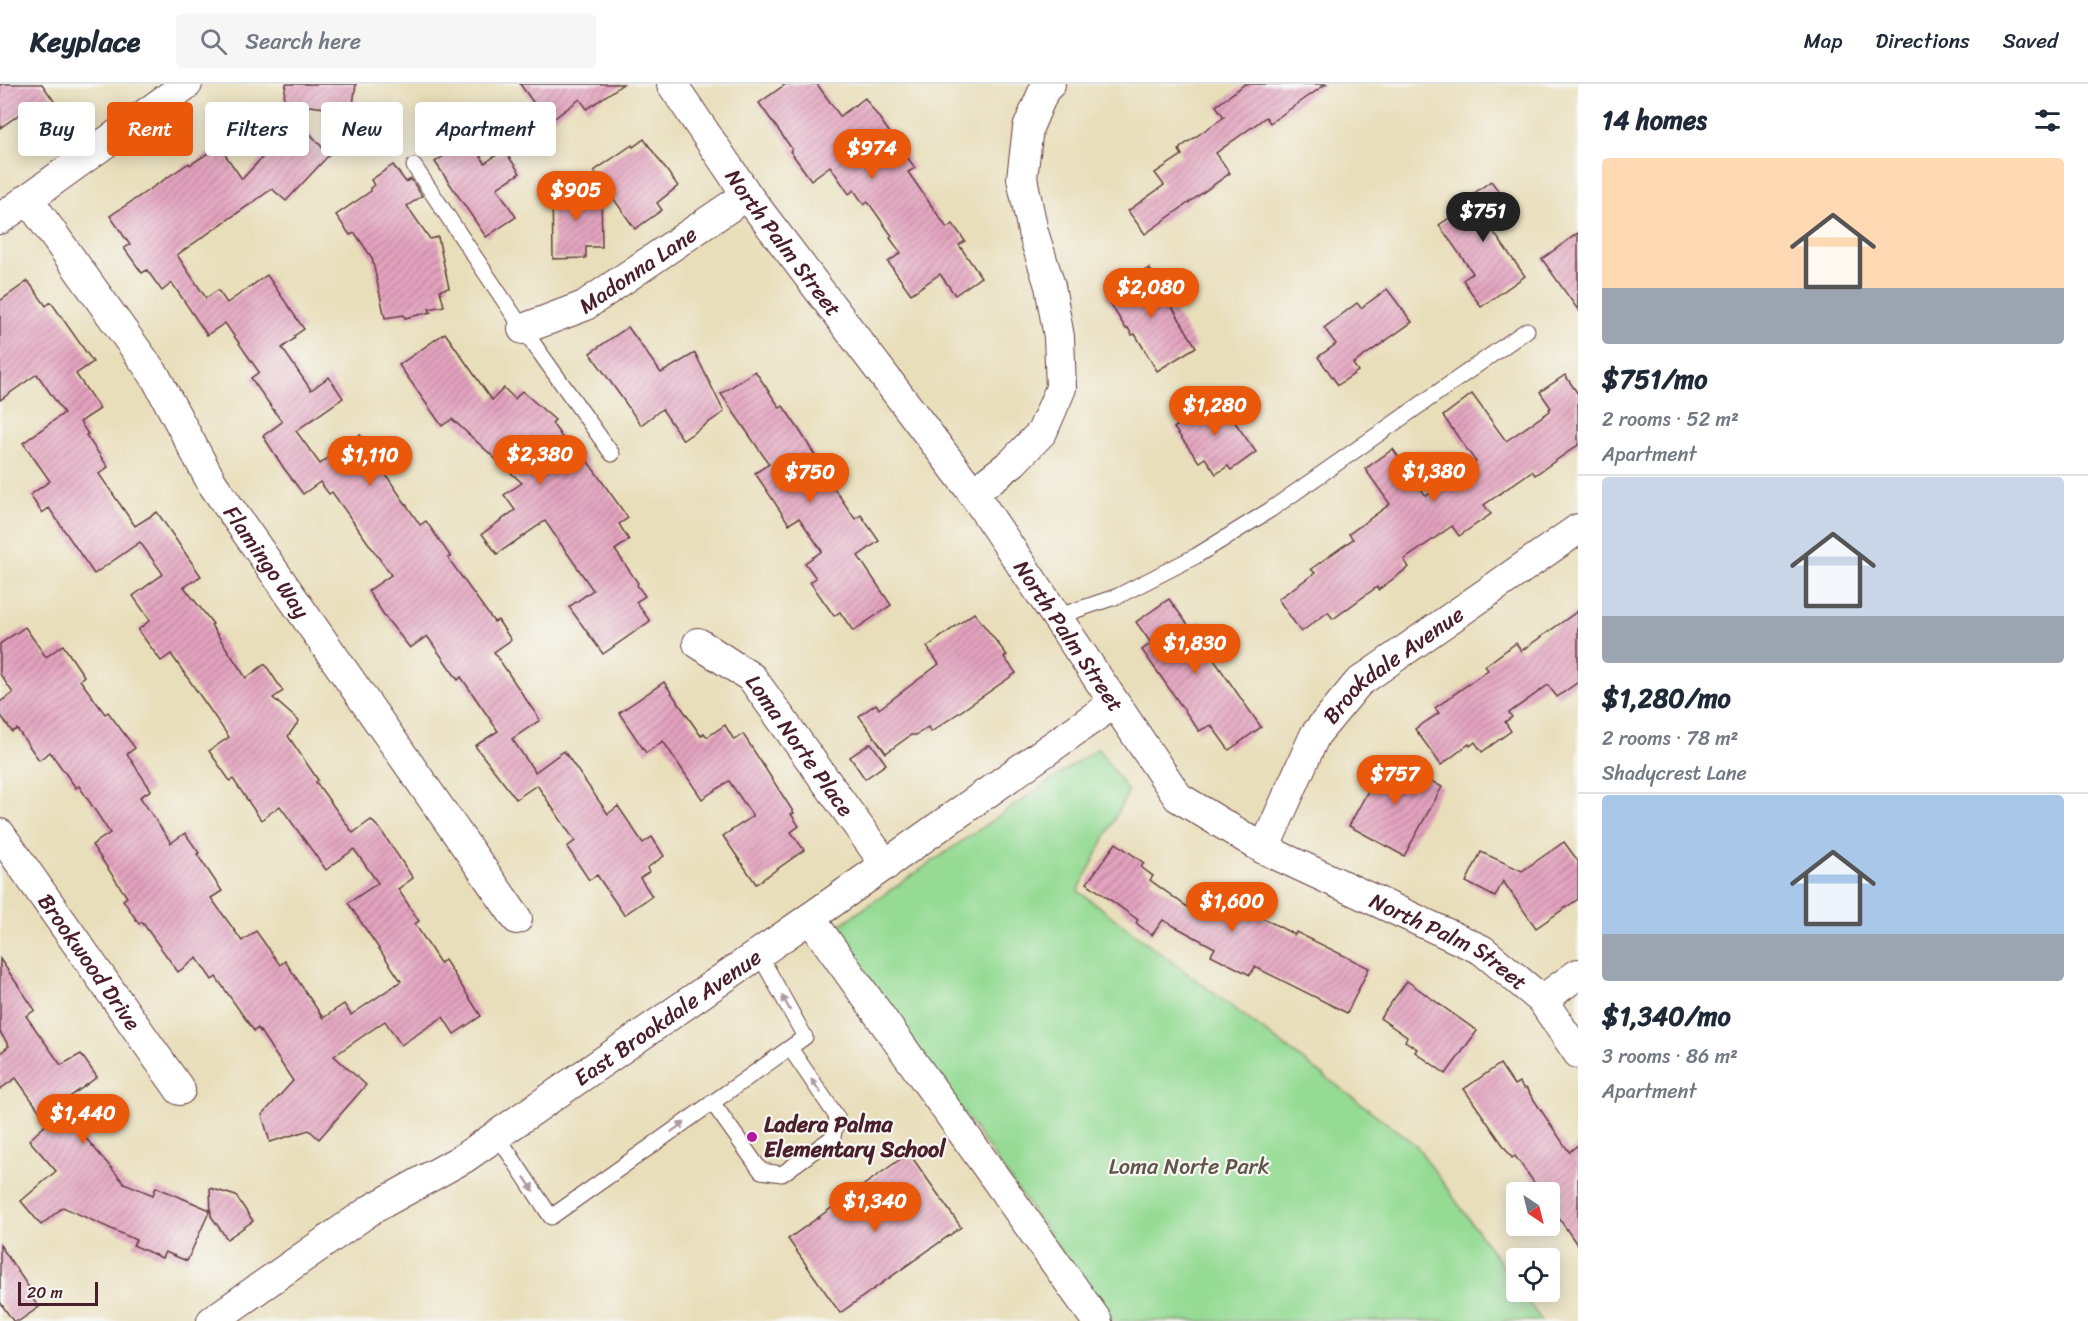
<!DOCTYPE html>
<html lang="en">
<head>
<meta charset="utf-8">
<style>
	:root { --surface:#fff; --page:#f6f6f7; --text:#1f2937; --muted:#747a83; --line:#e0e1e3; --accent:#ea580c }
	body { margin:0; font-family:Sriracha,sans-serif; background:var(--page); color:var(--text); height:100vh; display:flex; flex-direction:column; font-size:22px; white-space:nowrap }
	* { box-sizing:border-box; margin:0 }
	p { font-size:20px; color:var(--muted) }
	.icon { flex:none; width:33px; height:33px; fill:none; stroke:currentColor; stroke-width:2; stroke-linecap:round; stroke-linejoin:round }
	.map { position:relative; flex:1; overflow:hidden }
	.drawer { display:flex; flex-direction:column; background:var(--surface); width:510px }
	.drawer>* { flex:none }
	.banner { position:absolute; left:18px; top:18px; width:570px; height:54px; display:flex; gap:12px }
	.needle { width:39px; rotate:145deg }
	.tools { position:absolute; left:1506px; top:1098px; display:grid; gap:12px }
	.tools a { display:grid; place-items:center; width:54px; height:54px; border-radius:6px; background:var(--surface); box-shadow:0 3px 15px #0003; font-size:30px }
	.scale { position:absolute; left:18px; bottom:15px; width:80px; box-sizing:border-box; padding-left:6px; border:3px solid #4a1f2b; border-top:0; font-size:16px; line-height:21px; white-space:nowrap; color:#4a1f2b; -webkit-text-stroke:4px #f6f6f2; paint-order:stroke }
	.price { position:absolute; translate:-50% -51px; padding:0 14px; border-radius:21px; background:var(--accent); color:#fff; font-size:20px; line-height:39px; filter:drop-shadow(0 2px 3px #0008) }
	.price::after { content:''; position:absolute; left:50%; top:36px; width:18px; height:14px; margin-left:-9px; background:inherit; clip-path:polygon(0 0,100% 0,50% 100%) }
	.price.current { background:#222; color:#fff }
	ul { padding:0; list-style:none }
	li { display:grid; align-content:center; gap:12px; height:318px; padding:0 24px }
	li+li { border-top:2px solid var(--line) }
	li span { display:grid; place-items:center; height:186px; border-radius:6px; color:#555 }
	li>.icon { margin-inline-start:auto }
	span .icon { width:108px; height:108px; fill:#fffc; stroke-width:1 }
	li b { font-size:26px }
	h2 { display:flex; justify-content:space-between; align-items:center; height:72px; padding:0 24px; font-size:26px }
	.tag { padding:0 21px; border-radius:6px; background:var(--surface); box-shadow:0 3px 15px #0003; font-size:21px; line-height:54px }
	.tag.current { background:var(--accent); color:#fff }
	header { display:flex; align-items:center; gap:36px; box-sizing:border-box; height:84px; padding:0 30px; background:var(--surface); border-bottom:2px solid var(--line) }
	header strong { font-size:28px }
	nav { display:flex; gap:33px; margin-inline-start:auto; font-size:21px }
	.search { width:420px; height:54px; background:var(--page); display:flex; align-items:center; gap:15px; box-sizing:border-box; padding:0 21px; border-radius:6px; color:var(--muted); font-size:22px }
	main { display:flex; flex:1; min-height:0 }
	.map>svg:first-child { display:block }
	.green { fill:#95db94; stroke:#707d60; stroke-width:1.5 }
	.building { fill:url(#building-hatch) }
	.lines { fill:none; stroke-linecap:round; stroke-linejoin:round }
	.service-casing { stroke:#623c40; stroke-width:17 }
	.minor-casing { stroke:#623c40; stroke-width:32 }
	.service { stroke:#fff; stroke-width:15 }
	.minor { stroke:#fff; stroke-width:30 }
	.oneway { fill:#ae9aa0 }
	.poi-dot { fill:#b5179e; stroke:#f6f6f2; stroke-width:2 }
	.labels { text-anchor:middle; stroke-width:4.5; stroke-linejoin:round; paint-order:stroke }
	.street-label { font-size:22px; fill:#4a1f2b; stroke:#f6f6f2 }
	.poi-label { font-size:22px; font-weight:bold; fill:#4a1f2b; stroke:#f6f6f2; text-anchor:start }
	.park-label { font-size:22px; fill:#60574a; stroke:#f6f6f2 }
</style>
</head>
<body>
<header>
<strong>Keyplace</strong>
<div class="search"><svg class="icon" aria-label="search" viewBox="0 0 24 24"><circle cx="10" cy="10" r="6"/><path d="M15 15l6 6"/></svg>Search here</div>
<nav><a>Map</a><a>Directions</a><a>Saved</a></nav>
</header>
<main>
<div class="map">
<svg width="1578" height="1237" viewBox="0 0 1578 1237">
	<defs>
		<pattern id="building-hatch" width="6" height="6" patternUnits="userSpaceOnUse" patternTransform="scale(1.5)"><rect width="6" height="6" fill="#e3a3be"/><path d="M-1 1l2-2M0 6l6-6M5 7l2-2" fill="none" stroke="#ba849b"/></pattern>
	</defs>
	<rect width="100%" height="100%" fill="#f6f6f2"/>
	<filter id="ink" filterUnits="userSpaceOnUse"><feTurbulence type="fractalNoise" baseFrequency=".0167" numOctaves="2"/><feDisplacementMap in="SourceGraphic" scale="12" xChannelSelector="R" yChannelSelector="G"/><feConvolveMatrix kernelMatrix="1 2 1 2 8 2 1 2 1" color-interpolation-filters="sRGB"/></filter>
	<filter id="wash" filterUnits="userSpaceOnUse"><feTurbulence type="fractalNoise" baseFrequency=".008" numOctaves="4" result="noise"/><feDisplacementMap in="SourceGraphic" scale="24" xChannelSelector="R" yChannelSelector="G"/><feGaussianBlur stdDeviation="1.35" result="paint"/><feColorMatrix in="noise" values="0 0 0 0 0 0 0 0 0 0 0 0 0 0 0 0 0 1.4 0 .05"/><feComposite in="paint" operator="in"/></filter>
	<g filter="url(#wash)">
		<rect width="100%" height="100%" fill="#e9deba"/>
		<polygon class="green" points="1098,664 1128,708 1078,807 1416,1061 1516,1201 1516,1208 1521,1208 1542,1237 1110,1237 834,845"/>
		<g id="blocks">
			<g class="building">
				<polygon points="0,0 42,0 61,27 39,42 27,25 0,44"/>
				<polygon points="286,0 356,0 352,27 283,19"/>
				<polygon points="520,0 623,0 587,25 580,15 548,39"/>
				<polygon points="786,0 817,0 840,32 865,14 915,84 908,88 947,144 953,140 965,157 959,161 981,193 955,211 940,190 911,210 888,178 901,169 890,154 892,152 868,118 864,121 854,106 849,110 830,82 811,96 790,67 792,65 759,19"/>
				<polygon points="1245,0 1326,0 1270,39 1266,33 1216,69 1230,89 1145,150 1128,127 1164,101 1155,89 1182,71 1179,66 1181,63 1224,33 1216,22"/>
				<polygon points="282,18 329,71 286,117 272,105 177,171 206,214 218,206 227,219 267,191 304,245 294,252 295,254 282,264 311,306 329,293 343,314 296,347 320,380 360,351 386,387 384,388 420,441 426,437 451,473 448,474 494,538 498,536 511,556 494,568 540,636 512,655 535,688 564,667 608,730 618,722 643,759 652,753 664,772 647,784 649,788 640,794 652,812 624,831 597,791 589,796 567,763 575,757 537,701 516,715 475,662 498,647 461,593 458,596 427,552 410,564 386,534 368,507 391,491 332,408 329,410 320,398 303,410 283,383 263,352 282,338 251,294 259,288 225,239 207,251 172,199 162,207 147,186 142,189 124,164 130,161 110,132 189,79 190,81 219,62 242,95 274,61 257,45"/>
				<polygon points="469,55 485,79 504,66 520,89 497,104 516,133 486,153 435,78"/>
				<polygon points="644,55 678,102 657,119 662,126 635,145 594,87 632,61 633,63"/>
				<polygon points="393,81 406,98 411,95 422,112 407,122 430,155 438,153 449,204 440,206 444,222 429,225 431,228 405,234 404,231 385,234 372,174 355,149 350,151 336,131 371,107 370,104 374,101 371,96"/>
				<polygon points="1491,97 1513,126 1507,130 1510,133 1492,146 1525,192 1481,223 1463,196 1473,189 1439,141 1455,130 1452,125"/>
				<polygon points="601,103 602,163 586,163 586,174 553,175 552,105"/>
				<polygon points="1578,149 1578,226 1542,175"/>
				<polygon points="1149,184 1196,263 1157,287 1135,250 1132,251 1128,244 1126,245 1105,211"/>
				<polygon points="28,197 46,222 51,218 93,278 76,290 100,325 80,338 88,350 86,351 108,383 99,390 135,442 157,428 201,492 184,503 213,540 211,541 246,594 265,580 283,607 273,614 299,637 288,652 318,696 316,698 353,749 371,736 380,745 413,794 398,805 419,837 415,840 440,879 445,876 481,932 454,950 443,933 401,961 385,937 334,972 366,1001 319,1055 309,1046 270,1058 262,1031 293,997 258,944 254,947 216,893 212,896 197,874 178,888 142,838 139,840 123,816 127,813 92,761 110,749 79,702 76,704 50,668 39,676 17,645 12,648 0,630 0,618 13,609 0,590 0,560 25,543 46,573 63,561 84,592 80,596 105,630 108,628 135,664 127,670 151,706 140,713 171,759 185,749 199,769 197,770 222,807 211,814 242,857 256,847 280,881 285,877 323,934 344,920 351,931 401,897 348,819 378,799 354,765 326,786 280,722 261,736 233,695 230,697 209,667 229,653 171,570 161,577 138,546 150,536 133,512 163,490 140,458 94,490 49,424 42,429 30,411 50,397 23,359 64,329 37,290 0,316 0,217"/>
				<polygon points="1387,205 1412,238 1353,280 1358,287 1338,301 1318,273 1336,260 1324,244 1357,219 1361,224"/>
				<polygon points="628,243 661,289 695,269 724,328 683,356 662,325 641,341 590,269"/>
				<polygon points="445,249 492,316 504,304 515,315 522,307 555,336 552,339 573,369 579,365 628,434 619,440 629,456 615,466 638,499 637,501 645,512 636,518 650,537 603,570 569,523 593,506 545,437 497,470 482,450 515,426 504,411 522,399 452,335 442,342 399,281"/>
				<polygon points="755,287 780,324 783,322 800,347 819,378 817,379 855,435 861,431 879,457 858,472 891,521 853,547 840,528 834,532 810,498 816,494 805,479 822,467 799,434 789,440 755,389 769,380 721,310"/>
				<polygon points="1565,291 1578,310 1578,361 1535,391 1532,387 1484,421 1491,430 1459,452 1452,442 1404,476 1409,483 1378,506 1377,503 1333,535 1328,528 1301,548 1278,515 1315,489 1311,485 1353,455 1349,450 1390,420 1365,385 1393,365 1426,412 1476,378 1443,332 1472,310 1506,357 1550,327 1549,325 1551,324 1540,308"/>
				<polygon points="1217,313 1256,368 1231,386 1228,382 1216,390 1205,374 1199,378 1174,344"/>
				<polygon points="1169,515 1191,545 1197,541 1219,572 1214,576 1261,643 1229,666 1211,641 1199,647 1142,566 1151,559 1136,538"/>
				<polygon points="1578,527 1578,598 1557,613 1548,601 1509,629 1512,633 1505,638 1511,647 1482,668 1475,658 1470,662 1469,660 1441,681 1415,645 1439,629 1435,624 1488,586 1485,582 1516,559 1521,567"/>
				<polygon points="974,529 1007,571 1004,573 1016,589 931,648 928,643 916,651 911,651 886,669 859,632 876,620 879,625 939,580 927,563"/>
				<polygon points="664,598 701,652 704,649 707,653 725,641 734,656 743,650 794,729 791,730 799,742 791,748 804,766 756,800 723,752 753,732 729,697 702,715 663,657 646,669 619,629"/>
				<polygon points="871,659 886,680 865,695 850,673"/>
				<polygon points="1387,672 1442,703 1404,772 1349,742"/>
				<polygon points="1564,758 1578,777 1578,815 1536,844 1503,797 1495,813 1466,798 1481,768 1522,787"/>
				<polygon points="1116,759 1144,779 1141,783 1153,792 1150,796 1193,827 1198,816 1217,826 1219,821 1231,828 1236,820 1295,851 1296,848 1369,884 1347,929 1255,883 1250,891 1211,871 1215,864 1163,836 1152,851 1136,839 1138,836 1087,799"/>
				<polygon points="0,875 35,926 26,932 61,981 81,970 97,993 67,1015 92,1045 84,1052 124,1099 153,1111 156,1103 210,1126 187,1177 165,1168 162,1174 133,1161 136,1156 63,1123 41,1141 21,1117 56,1087 29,1056 48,1039 16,994 0,1005 0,969 9,962 0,948"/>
				<polygon points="1407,897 1477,947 1446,990 1415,968 1417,965 1405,957 1407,953 1380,934"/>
				<polygon points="1500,980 1514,1001 1519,998 1524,1005 1526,1004 1569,1068 1578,1061 1578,1162 1550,1121 1550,1108 1541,1108 1515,1072 1512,1074 1464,1005"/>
				<polygon points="909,1069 961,1143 840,1229 788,1155"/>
				<polygon points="210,1104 236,1112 253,1137 227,1155 211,1132"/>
				<polygon points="0,1161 34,1211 31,1213 39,1223 19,1237 13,1237 0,1218"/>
			</g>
		</g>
	</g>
	<g filter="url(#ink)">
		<use href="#blocks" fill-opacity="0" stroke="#623c40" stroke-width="1.5"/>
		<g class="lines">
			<defs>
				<g id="service">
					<polyline points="414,82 523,245 612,370"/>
					<polyline points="1056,533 1118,512 1196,472 1270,426 1527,246"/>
					<polyline points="712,1018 761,1087 782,1090 833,1053 837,1033 790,964"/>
					<polyline points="497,1051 551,1133 805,953 759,870"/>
				</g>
				<g id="minor">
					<path id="s1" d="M672 0 747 111 973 409 1178 713 1264 765 1482 866 1542 916 1578 969"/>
					<path id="s2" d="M28 115 155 292 212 399 517 835"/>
					<polyline points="0,135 187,0"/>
					<path id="s3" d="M523 245 584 222 747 111"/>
					<polyline points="973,409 1013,378 1042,348 1061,304 1059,253 1050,202 1033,148 1022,94 1028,44 1044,6 1050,0"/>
					<path id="s4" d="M698 559 752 594 886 781"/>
					<path id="s5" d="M0 750 180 1006"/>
					<path id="s6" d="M1264 765 1315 651 1358 599 1578 445"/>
					<polyline points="810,834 1097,1237"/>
					<polyline points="1542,916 1578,890"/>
					<path id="s7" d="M212 1237 372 1125 464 1074 810 834 1114 619"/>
				</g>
			</defs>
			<use href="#service" class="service-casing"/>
			<use href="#minor" class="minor-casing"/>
			<use href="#service" class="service"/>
			<use href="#minor" class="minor"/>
		</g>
		<defs><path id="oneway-solid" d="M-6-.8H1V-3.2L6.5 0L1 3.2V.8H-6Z" transform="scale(1.5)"/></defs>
		<g class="oneway">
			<use href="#oneway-solid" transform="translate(786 919) rotate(-119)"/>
			<use href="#oneway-solid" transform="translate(816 1002) rotate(-125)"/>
			<use href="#oneway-solid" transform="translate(678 1043) rotate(-35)"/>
			<use href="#oneway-solid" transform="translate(529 1100) rotate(56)"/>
		</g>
	</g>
	<circle class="poi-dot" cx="752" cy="1053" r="6"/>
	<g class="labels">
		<g class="street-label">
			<text dy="8" stroke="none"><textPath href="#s1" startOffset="194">North Palm Street</textPath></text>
			<text dy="8" stroke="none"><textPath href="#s3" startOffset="130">Madonna Lane</textPath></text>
			<text dy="8" stroke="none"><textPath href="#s2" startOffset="435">Flamingo Way</textPath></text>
			<text dy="8" stroke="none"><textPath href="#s1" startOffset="680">North Palm Street</textPath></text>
			<text dy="8" stroke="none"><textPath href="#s6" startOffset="231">Brookdale Avenue</textPath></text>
			<text dy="8" stroke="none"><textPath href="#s4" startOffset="147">Loma Norte Place</textPath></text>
			<text dy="8" stroke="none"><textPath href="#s1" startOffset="1182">North Palm Street</textPath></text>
			<text dy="8" stroke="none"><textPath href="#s5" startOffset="156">Brookwood Drive</textPath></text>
			<text dy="8" stroke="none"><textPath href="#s7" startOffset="548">East Brookdale Avenue</textPath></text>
		</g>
		<g class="poi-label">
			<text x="764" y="1048">Ladera Palma<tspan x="764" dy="25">Elementary School</tspan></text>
		</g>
		<g class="park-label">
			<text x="1189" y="1090">Loma Norte Park</text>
		</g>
	</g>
</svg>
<div class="tools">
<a><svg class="needle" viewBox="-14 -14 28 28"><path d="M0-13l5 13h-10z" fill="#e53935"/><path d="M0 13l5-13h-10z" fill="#747a83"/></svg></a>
<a><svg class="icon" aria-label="locate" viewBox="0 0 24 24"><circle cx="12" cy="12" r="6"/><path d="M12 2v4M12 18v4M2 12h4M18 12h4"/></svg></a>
</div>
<div class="scale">20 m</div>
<b class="price" style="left:872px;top:96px">$974</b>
<b class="price" style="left:576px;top:138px">$905</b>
<b class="price current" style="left:1483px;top:159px">$751</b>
<b class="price" style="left:1151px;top:235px">$2,080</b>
<b class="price" style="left:1215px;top:353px">$1,280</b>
<b class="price" style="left:540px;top:402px">$2,380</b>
<b class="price" style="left:370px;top:403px">$1,110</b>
<b class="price" style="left:1434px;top:419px">$1,380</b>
<b class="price" style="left:810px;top:420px">$750</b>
<b class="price" style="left:1195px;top:591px">$1,830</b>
<b class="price" style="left:1395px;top:722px">$757</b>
<b class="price" style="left:1232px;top:849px">$1,600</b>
<b class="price" style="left:83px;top:1061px">$1,440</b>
<b class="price" style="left:875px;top:1149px">$1,340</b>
<div class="banner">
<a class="tag">Buy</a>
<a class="tag current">Rent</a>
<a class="tag">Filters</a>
<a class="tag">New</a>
<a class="tag">Apartment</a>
</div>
</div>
<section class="drawer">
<h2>14 homes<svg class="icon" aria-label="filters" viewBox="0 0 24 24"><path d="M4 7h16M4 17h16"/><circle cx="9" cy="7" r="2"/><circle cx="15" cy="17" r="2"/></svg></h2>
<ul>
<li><span style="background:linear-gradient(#ffd9b3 70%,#9aa5b1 0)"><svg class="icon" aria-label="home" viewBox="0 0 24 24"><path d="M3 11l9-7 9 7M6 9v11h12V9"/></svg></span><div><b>$751/mo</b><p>2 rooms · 52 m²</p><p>Apartment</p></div></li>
<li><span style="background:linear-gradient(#c9d6e8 75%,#9aa5b1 0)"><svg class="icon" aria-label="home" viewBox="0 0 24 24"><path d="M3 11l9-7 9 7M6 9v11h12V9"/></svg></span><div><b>$1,280/mo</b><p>2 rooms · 78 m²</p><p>Shadycrest Lane</p></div></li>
<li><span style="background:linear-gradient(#a9c7e8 75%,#9aa5b1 0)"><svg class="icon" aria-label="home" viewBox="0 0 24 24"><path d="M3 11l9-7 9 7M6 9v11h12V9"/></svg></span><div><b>$1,340/mo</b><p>3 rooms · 86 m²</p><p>Apartment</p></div></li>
</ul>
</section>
</main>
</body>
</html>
